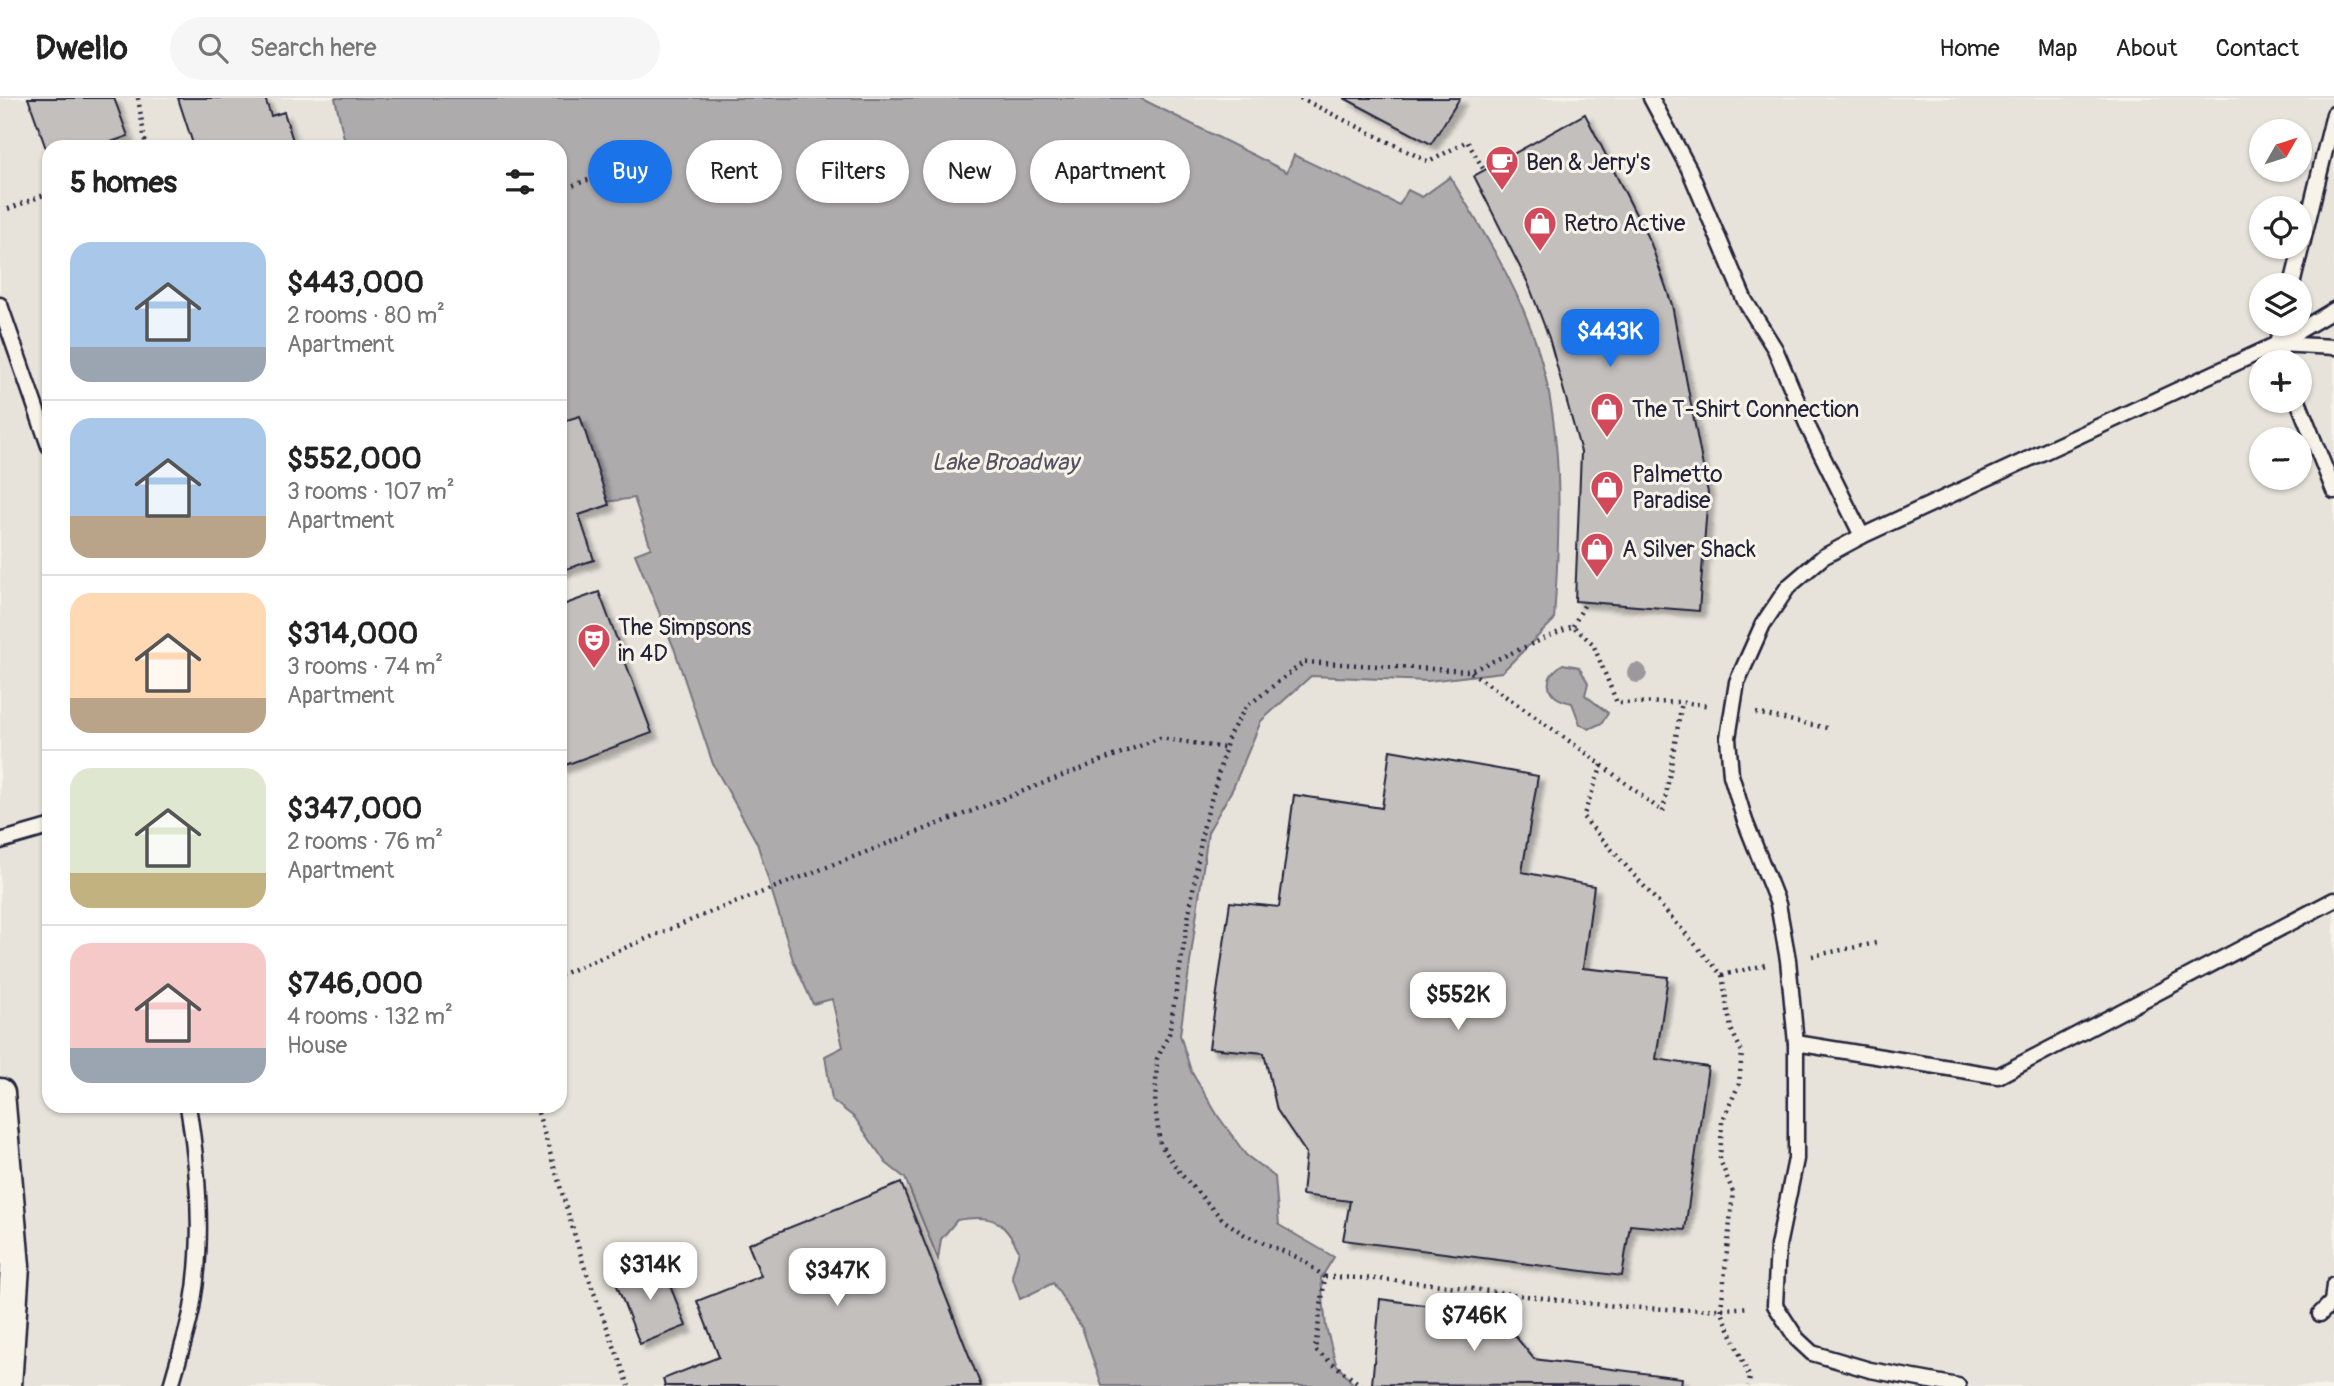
<!DOCTYPE html>
<html lang="en">
<head>
<meta charset="utf-8">
<style>
	:root { --surface:#fff; --page:#f6f6f6; --text:#222; --muted:#767676; --line:#e0e0e0; --accent:#1a73e8 }
	body { margin:0; font-family:Pangolin,sans-serif; background:var(--page); color:var(--text); height:100vh; display:flex; flex-direction:column; font-size:26px; white-space:nowrap }
	* { box-sizing:border-box; margin:0 }
	p { font-size:23px; color:var(--muted) }
	.icon { flex:none; width:38px; height:38px; fill:none; stroke:currentColor; stroke-width:2; stroke-linecap:round; stroke-linejoin:round }
	.map { position:relative; flex:1; overflow:hidden }
	.sheet { position:absolute; left:42px; top:42px; width:525px; height:973px; display:flex; flex-direction:column; background:var(--surface); border-radius:21px; box-shadow:0 2px 5px #0004 }
	.sheet>* { flex:none }
	.hud { position:absolute; left:588px; top:42px; width:665px; height:63px; display:flex; gap:14px }
	.needle { width:46px; rotate:51deg }
	.buttons { position:absolute; left:2249px; top:21px; display:grid; gap:14px }
	.buttons a { display:grid; place-items:center; width:63px; height:63px; border-radius:50%; background:var(--surface); box-shadow:0 2px 5px #0004; font-size:35px }
	.price { position:absolute; translate:-50% -60px; padding:0 16px; border-radius:14px; background:#fff; color:#222; font-size:23px; line-height:46px; filter:drop-shadow(0 2px 4px #0008) }
	.price::after { content:''; position:absolute; left:50%; top:42px; width:21px; height:16px; margin-left:-10px; background:inherit; clip-path:polygon(0 0,100% 0,50% 100%) }
	.price.on { background:var(--accent); color:#fff }
	ul { padding:0; list-style:none }
	li { display:flex; align-items:center; gap:21px; height:175px; padding:0 28px }
	li+li { border-top:2px solid var(--line) }
	li span { display:grid; place-items:center; flex:none; width:196px; height:140px; border-radius:21px; color:#555 }
	li>.icon { margin-inline-start:auto }
	span .icon { width:84px; height:84px; fill:#fffc; stroke-width:1 }
	li b { font-size:30px }
	h2 { display:flex; justify-content:space-between; align-items:center; height:84px; padding:0 28px; font-size:30px }
	.chip { padding:0 24px; border-radius:32px; background:var(--surface); box-shadow:0 2px 5px #0004; font-size:24px; line-height:63px }
	.chip.on { background:var(--accent); color:#fff }
	header { display:flex; align-items:center; gap:42px; box-sizing:border-box; height:98px; padding:0 35px; background:var(--surface); border-bottom:2px solid var(--line) }
	header strong { font-size:33px }
	nav { display:flex; gap:38px; margin-inline-start:auto; font-size:24px }
	.search { width:490px; height:63px; background:var(--page); display:flex; align-items:center; gap:18px; box-sizing:border-box; padding:0 24px; border-radius:38px; color:var(--muted); font-size:26px }
	.map>svg:first-child { display:block }
	.built { fill:#e7e3db; fill-rule:evenodd }
	.water { fill:#aeabad; stroke:#76747f; stroke-width:2 }
	.building { fill:#c2bfbd; stroke:#22223b; stroke-width:2; filter:url(#shadow) }
	.lines { fill:none; stroke-linecap:round; stroke-linejoin:round }
	.service-casing { stroke:#22223b; stroke-width:19 }
	.minor-casing { stroke:#22223b; stroke-width:33 }
	.path { stroke:#22223b; stroke-width:4.5; stroke-dasharray:2 5; stroke-linecap:butt }
	.service { stroke:#f7f3e8; stroke-width:14 }
	.minor { stroke:#f7f3e8; stroke-width:28 }
	.tree { fill:#9b999d }
	.labels { text-anchor:middle; stroke-width:6; stroke-linejoin:round; paint-order:stroke }
	.poi-label { font-size:23px; fill:#22223b; stroke:#f7f3e8; text-anchor:start }
	.water-label { font-size:24px; font-style:italic; fill:#535263; stroke:#f7f3e8 }
</style>
</head>
<body>
<header>
<strong>Dwello</strong>
<div class="search"><svg class="icon" aria-label="search" viewBox="0 0 24 24"><circle cx="10" cy="10" r="6"/><path d="M15 15l6 6"/></svg>Search here</div>
<nav><a>Home</a><a>Map</a><a>About</a><a>Contact</a></nav>
</header>
<div class="map">
<svg width="2334" height="1288" viewBox="0 0 2334 1288">
	<defs>
		<filter id="shadow"><feDropShadow dx="6" dy="6" stdDeviation="2" flood-color="#0004"/></filter>
	</defs>
	<rect width="100%" height="100%" fill="#f7f3e8"/>
	<filter id="ink" filterUnits="userSpaceOnUse"><feTurbulence type="fractalNoise" baseFrequency=".0143" numOctaves="2"/><feDisplacementMap in="SourceGraphic" scale="14" xChannelSelector="R" yChannelSelector="G"/><feConvolveMatrix kernelMatrix="1 2 1 2 8 2 1 2 1" color-interpolation-filters="sRGB"/></filter>
	<g filter="url(#ink)">
		<path class="built" d="M0 0H2334V1288H0ZM2261 33H2300V72H2261ZM49 49H560V1008H49ZM2261 110H2300V149H2261ZM2261 187H2300V226H2261ZM2261 264H2300V303H2261ZM2261 341H2300V380H2261Z"/>
		<g class="water">
			<path d="M335 0H1140L1287 74 1294 57 1399 107 1408 92 1422 99 1450 79C1480 128 1511 177 1531 231 1566 323 1560 426 1554 522L1502 574 1428 583 1311 578 1261 623 1233 690 1208 734 1180 937 1191 973 1218 1018 1246 1057 1275 1079 1279 1127 1334 1159 1321 1180 1326 1229 1336 1266 1355 1288H1102L1082 1230 1053 1185 1020 1201 1012 1178 1019 1153C1003 1121 992 1116 957 1122L941 1141 938 1161 905 1080 886 1065 855 1020 832 1002 825 958 843 949 832 901 813 906 793 862 757 745 713 666 674 550 635 456 651 450 634 400 606 404 560 365V49H346Z"/>
			<path d="M1563 566 1579 569 1588 585 1585 597 1608 615 1602 625 1589 631 1580 626 1572 605C1546 600 1540 581 1563 566Z"/>
		</g>
		<g class="building">
			<polygon points="28,0 114,0 128,38 97,49 49,49 49,59"/>
			<polygon points="178,0 265,0 271,18 284,14 295,49 194,49"/>
			<polygon points="1344,0 1460,0 1431,46"/>
			<polygon points="1585,16 1651,146 1672,207 1708,395 1699,513 1575,503 1581,354 1549,240 1528,185 1474,78"/>
			<polygon points="580,318 609,407 579,417 594,462 560,473 560,324"/>
			<polygon points="599,494 652,635 560,669 560,508"/>
			<polygon points="1390,652 1538,678 1522,774 1594,788 1583,870 1668,879 1656,961 1708,969 1685,1132 1630,1127 1622,1178 1343,1142 1350,1103 1302,1097 1306,1055 1277,1012 1264,955 1209,950 1230,804 1279,809 1294,697 1382,710"/>
			<polygon points="901,1085 981,1288 665,1288 663,1281 719,1259 697,1203 761,1178 748,1146"/>
			<polygon points="660,1162 686,1228 640,1246 614,1180"/>
			<polygon points="1380,1201 1498,1217 1534,1261 1682,1280 1681,1288 1372,1286"/>
		</g>
		<g class="lines">
			<defs>
				<g id="service">
					<polyline points="1651,0 1689,71 1745,203 1775,251 1810,333 1862,438"/>
					<polyline points="2292,187 2334,16"/>
					<polyline points="0,207 49,348"/>
					<polyline points="2282,226 2277,246 2284,264"/>
					<polyline points="2277,246 2334,249"/>
					<polyline points="2298,303 2334,393"/>
					<polyline points="0,743 49,729"/>
					<polyline points="1796,945 1998,978 2334,802"/>
					<polyline points="2320,1216 2332,1204 2334,1187"/>
					<path d="M171 1288C178 1262 187 1236 192 1210 204 1144 199 1074 188 1008"/>
					<polyline points="1958,1288 1870,1272 1812,1255 1797,1241 1775,1207 1778,1148 1796,1061 1796,945 1788,862 1778,806 1745,723 1731,677 1728,640 1737,584 1763,526 1788,489 1823,459 1862,438 2277,246 2334,212"/>
				</g>
				<polyline id="minor" points="0,995 15,1168 7,1288"/>
			</defs>
			<use href="#service" class="service-casing"/>
			<use href="#minor" class="minor-casing"/>
			<g class="path">
				<polyline points="138,0 146,49"/>
				<polyline points="1300,0 1429,64 1467,43 1484,72"/>
				<polyline points="560,92 649,60"/>
				<polyline points="8,111 49,95"/>
				<polyline points="1573,528 1586,504"/>
				<polyline points="1471,574 1582,652 1663,714 1682,604"/>
				<polyline points="1756,615 1827,630"/>
				<polyline points="1602,667 1583,719 1722,877 1731,931 1742,954 1739,986 1722,1024 1720,1062 1733,1094 1721,1212 1750,1280 1748,1288"/>
				<polyline points="1812,858 1876,845"/>
				<polyline points="560,877 706,816 1160,640 1225,650"/>
				<polyline points="1722,877 1766,867"/>
				<polyline points="536,1008 584,1168 629,1288"/>
				<path d="M1325 1179C1467 1180 1607 1222 1750 1209"/>
				<polyline points="1362,1288 1315,1252 1325,1179 1299,1160 1245,1137 1223,1122 1181,1076 1160,1046 1155,1008 1157,961 1169,936 1203,731 1229,637 1246,609 1304,564 1470,573 1573,528 1593,546 1617,605 1682,604 1710,608"/>
			</g>
			<use href="#service" class="service"/>
			<use href="#minor" class="minor"/>
		</g>
		<circle class="tree" cx="1637" cy="575" r="10"/>
	</g>
	<defs>
		<symbol id="cafe-pin" viewBox="-11 -11 22 30"><path d="M0 17L-7.5 6A9.5 9.5 0 1 1 7.5 6Z" fill="#d1495b" stroke="#f7f3e8"/><path d="M-5.5-4.5H6V0H3Q3 3.5 0 3.5H-2.5Q-5.5 3.5-5.5 0ZM3-3.2v2h1.7v-2ZM-6 4.5H4V6H-6Z" fill="#fff"/></symbol>
		<symbol id="shop-pin" viewBox="-11 -11 22 30"><path d="M0 17L-7.5 6A9.5 9.5 0 1 1 7.5 6Z" fill="#d1495b" stroke="#f7f3e8"/><path d="M-5-2.5h2.3a2.7 3.5 0 0 1 5.4 0H5L5.5 6h-11ZM-1.5-2.5h3a1.5 2.3 0 0 0-3 0Z" fill="#fff"/></symbol>
		<symbol id="theatre-pin" viewBox="-11 -11 22 30"><path d="M0 17L-7.5 6A9.5 9.5 0 1 1 7.5 6Z" fill="#d1495b" stroke="#f7f3e8"/><path d="M-5-5.5Q0-4 5-5.5V0Q5 5 0 6Q-5 5-5 0ZM-3.3-2.5H-1v1.5H-3.3ZM1-2.5H3.3v1.5H1ZM-2.8 1Q0 5.5 2.8 1Z" fill="#fff"/></symbol>
	</defs>
	<g fill-rule="evenodd">
		<use href="#cafe-pin" x="1483" y="45" width="38" height="52"/>
		<use href="#shop-pin" x="1521" y="106" width="38" height="52"/>
		<use href="#shop-pin" x="1588" y="292" width="38" height="52"/>
		<use href="#shop-pin" x="1588" y="370" width="38" height="52"/>
		<use href="#shop-pin" x="1578" y="432" width="38" height="52"/>
		<use href="#theatre-pin" x="575" y="523" width="38" height="52"/>
	</g>
	<g class="labels">
		<g class="poi-label">
			<text x="1526" y="72">Ben &amp; Jerry's</text>
			<text x="1564" y="133">Retro Active</text>
			<text x="1632" y="319">The T-Shirt Connection</text>
			<text x="1632" y="384">Palmetto<tspan x="1632" dy="26">Paradise</tspan></text>
			<text x="1622" y="459">A Silver Shack</text>
			<text x="618" y="537">The Simpsons<tspan x="618" dy="26">in 4D</tspan></text>
		</g>
		<g class="water-label">
			<text x="1005" y="372">Lake Broadway</text>
		</g>
	</g>
</svg>
<div class="buttons">
<a><svg class="needle" viewBox="-14 -14 28 28"><path d="M0-13l5 13h-10z" fill="#e53935"/><path d="M0 13l5-13h-10z" fill="#767676"/></svg></a>
<a><svg class="icon" aria-label="locate" viewBox="0 0 24 24"><circle cx="12" cy="12" r="6"/><path d="M12 2v4M12 18v4M2 12h4M18 12h4"/></svg></a>
<a><svg class="icon" aria-label="layers" viewBox="0 0 24 24"><path d="M12 4l9 5-9 5-9-5zM3 14l9 5 9-5"/></svg></a>
<a>+</a>
<a>−</a>
</div>
<b class="price on" style="left:1610px;top:271px">$443K</b>
<b class="price" style="left:1458px;top:934px">$552K</b>
<b class="price" style="left:650px;top:1204px">$314K</b>
<b class="price" style="left:837px;top:1210px">$347K</b>
<b class="price" style="left:1474px;top:1255px">$746K</b>
<div class="hud">
<a class="chip on">Buy</a>
<a class="chip">Rent</a>
<a class="chip">Filters</a>
<a class="chip">New</a>
<a class="chip">Apartment</a>
</div>
<section class="sheet">
<h2>5 homes<svg class="icon" aria-label="filters" viewBox="0 0 24 24"><path d="M4 7h16M4 17h16"/><circle cx="9" cy="7" r="2"/><circle cx="15" cy="17" r="2"/></svg></h2>
<ul>
<li><span style="background:linear-gradient(#a9c7e8 75%,#9aa5b1 0)"><svg class="icon" aria-label="home" viewBox="0 0 24 24"><path d="M3 11l9-7 9 7M6 9v11h12V9"/></svg></span><div><b>$443,000</b><p>2 rooms · 80 m²</p><p>Apartment</p></div></li>
<li><span style="background:linear-gradient(#a9c7e8 70%,#b9a48a 0)"><svg class="icon" aria-label="home" viewBox="0 0 24 24"><path d="M3 11l9-7 9 7M6 9v11h12V9"/></svg></span><div><b>$552,000</b><p>3 rooms · 107 m²</p><p>Apartment</p></div></li>
<li><span style="background:linear-gradient(#ffd9b3 75%,#b9a48a 0)"><svg class="icon" aria-label="home" viewBox="0 0 24 24"><path d="M3 11l9-7 9 7M6 9v11h12V9"/></svg></span><div><b>$314,000</b><p>3 rooms · 74 m²</p><p>Apartment</p></div></li>
<li><span style="background:linear-gradient(#dfe7d0 75%,#c2b280 0)"><svg class="icon" aria-label="home" viewBox="0 0 24 24"><path d="M3 11l9-7 9 7M6 9v11h12V9"/></svg></span><div><b>$347,000</b><p>2 rooms · 76 m²</p><p>Apartment</p></div></li>
<li><span style="background:linear-gradient(#f6c9c9 75%,#9aa5b1 0)"><svg class="icon" aria-label="home" viewBox="0 0 24 24"><path d="M3 11l9-7 9 7M6 9v11h12V9"/></svg></span><div><b>$746,000</b><p>4 rooms · 132 m²</p><p>House</p></div></li>
</ul>
</section>
</div>
</body>
</html>
